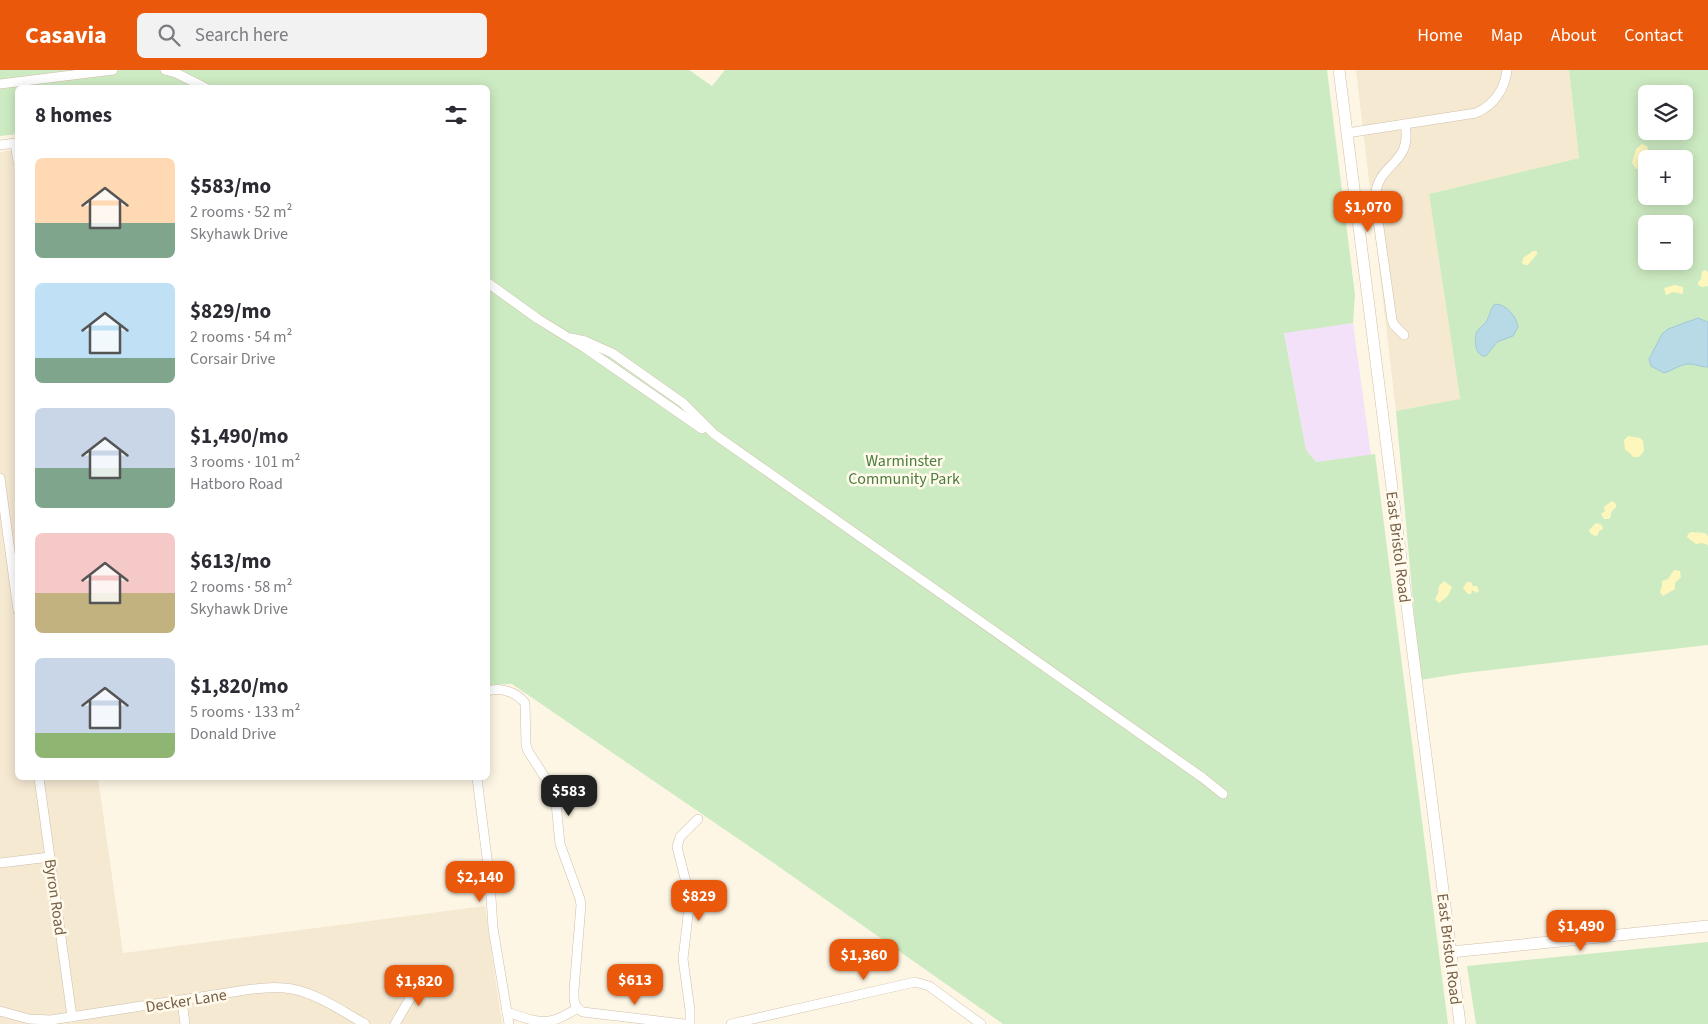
<!DOCTYPE html>
<html lang="en">
<head>
<meta charset="utf-8">
<style>
	:root { --surface:#fff; --page:#f2f2f3; --text:#2b2b33; --muted:#7c7c81; --accent:#ea580c }
	body { margin:0; font-family:"Source Sans 3",sans-serif; background:var(--page); color:var(--text); height:100vh; display:flex; flex-direction:column; font-size:19px; white-space:nowrap }
	* { box-sizing:border-box; margin:0 }
	p { font-size:16px; color:var(--muted) }
	.icon { flex:none; width:28px; height:28px; fill:none; stroke:currentColor; stroke-width:2; stroke-linecap:round; stroke-linejoin:round }
	.map { position:relative; flex:1; overflow:hidden }
	.details { position:absolute; left:15px; top:15px; width:475px; height:695px; display:flex; flex-direction:column; background:var(--surface); border-radius:8px; box-shadow:0 2px 12px #0003 }
	.details>* { flex:none }
	.buttons { position:absolute; left:1638px; top:15px; display:grid; gap:10px }
	.buttons a { display:grid; place-items:center; width:55px; height:55px; border-radius:8px; background:var(--surface); box-shadow:0 2px 12px #0003; font-size:25px }
	.price { position:absolute; translate:-50% -42px; padding:0 11px; border-radius:10px; background:var(--accent); color:#fff; font-size:16px; line-height:32px; filter:drop-shadow(0 1px 2px #0008) }
	.price::after { content:''; position:absolute; left:50%; top:30px; width:15px; height:11px; margin-left:-8px; background:inherit; clip-path:polygon(0 0,100% 0,50% 100%) }
	.price.current { background:#222; color:#fff }
	ul { padding:0; list-style:none }
	li { display:flex; align-items:center; gap:15px; height:125px; padding:0 20px }
	li span { display:grid; place-items:center; flex:none; width:140px; height:100px; border-radius:8px; color:#555 }
	li>.icon { margin-inline-start:auto }
	span .icon { width:60px; height:60px; fill:#fffc; stroke-width:1 }
	li b { font-size:21px }
	h2 { display:flex; justify-content:space-between; align-items:center; height:60px; padding:0 20px; font-size:21px }
	header { display:flex; align-items:center; gap:30px; box-sizing:border-box; height:70px; padding:0 25px; background:var(--accent); color:#fff }
	header strong { font-size:24px }
	nav { display:flex; gap:28px; margin-inline-start:auto; font-size:18px }
	.search { width:350px; height:45px; background:var(--page); display:flex; align-items:center; gap:12px; box-sizing:border-box; padding:0 18px; border-radius:8px; color:var(--muted); font-size:19px }
	.map>svg:first-child { display:block }
	.residential { fill:#f5e9d2 }
	.education { fill:#f3e1f9 }
	.green { fill:#cdebc2; fill-rule:evenodd }
	.sand { fill:#fef7bd }
	.water { fill:#b8dae7; stroke:#9dc9da }
	.lines { fill:none; stroke-linecap:round; stroke-linejoin:round }
	.street-casing { stroke:#cfbfaa; stroke-width:10 }
	.secondary-casing { stroke:#d2c0a7; stroke-width:12 }
	.street { stroke:#fff; stroke-width:9 }
	.secondary { stroke:#fff; stroke-width:11 }
	.labels { text-anchor:middle; stroke-width:5; stroke-linejoin:round; paint-order:stroke }
	.park-label { font-size:16px; fill:#4b7d40; stroke:#fffaeb }
	.street-label { font-size:16px; fill:#765f48; stroke:#fffaeb }
</style>
</head>
<body>
<header>
<strong>Casavia</strong>
<div class="search"><svg class="icon" aria-label="search" viewBox="0 0 24 24"><circle cx="10" cy="10" r="6"/><path d="M15 15l6 6"/></svg>Search here</div>
<nav><a>Home</a><a>Map</a><a>About</a><a>Contact</a></nav>
</header>
<div class="map">
<svg width="1708" height="954" viewBox="0 0 1708 954">
	<rect width="100%" height="100%" fill="#fdf6e4"/>
	<g class="residential">
		<polygon points="1356,0 1569,0 1579,88 1429,124 1460,330 1396,341"/>
		<polygon points="12,80 18,120 18,708 98,708 123,883 485,836 502,954 0,954 0,82"/>
	</g>
	<polygon class="education" points="1353,253 1371,385 1316,392 1306,380 1284,262"/>
	<g class="green">
		<polygon points="0,0 689,0 712,16 725,0 1327,0 1355,225 1353,253 1284,263 1306,380 1316,392 1375,384 1448,954 1003,954 775,794 512,614 488,615 488,18 18,18 17,64 0,66"/>
		<path d="M1569 0H1708V575L1464 603 1420 610 1396 341 1460 329 1429 124 1579 88ZM1646 24H1684V61H1646ZM1646 89H1684V126H1646ZM1646 154H1684V191H1646Z"/>
		<polygon points="1708,872 1708,954 1476,954 1467,896"/>
	</g>
	<g class="sand">
		<polygon points="1642,74 1647,76 1649,83 1644,89 1642,98 1636,99 1632,93 1636,79"/>
		<polygon points="1533,181 1537,181 1537,184 1528,195 1525,195 1522,193 1523,188"/>
		<polygon points="1705,200 1708,202 1708,216 1702,217 1698,215 1698,212 1701,209 1702,202"/>
		<polygon points="1675,215 1683,217 1683,224 1673,222 1666,225 1664,218"/>
		<polygon points="1628,366 1640,368 1643,371 1644,381 1639,387 1633,387 1630,383 1625,380 1624,370"/>
		<polygon points="1612,431 1616,434 1616,437 1611,442 1611,446 1609,449 1604,449 1601,444 1605,441 1604,437"/>
		<polygon points="1596,453 1602,455 1603,459 1599,461 1598,465 1595,466 1590,463 1589,460"/>
		<polygon points="1691,462 1705,463 1708,466 1708,475 1702,473 1696,474 1687,467 1688,464"/>
		<polygon points="1674,500 1680,501 1681,507 1675,513 1675,519 1663,526 1660,522 1662,516 1662,511 1668,509"/>
		<polygon points="1444,511 1452,517 1448,526 1439,533 1435,529 1438,524 1439,516"/>
		<polygon points="1467,512 1471,512 1473,516 1477,516 1479,521 1477,523 1472,520 1471,524 1468,524 1463,518"/>
	</g>
	<g class="water">
		<path d="M1495 234C1506 234 1517 247 1518 257L1513 266 1497 272 1486 286C1476 287 1474 273 1476 264 1477 259 1483 256 1486 252 1490 246 1490 239 1495 234Z"/>
		<path d="M1698 248 1708 252V297C1699 297 1692 292 1683 295 1676 297 1671 301 1664 303L1651 296 1649 289 1662 264 1668 259Z"/>
	</g>
	<g class="lines">
		<defs>
			<g id="street">
				<polyline points="165,0 176,3 206,18"/>
				<polyline points="0,14 113,0"/>
				<path d="M1347 63 1476 43C1494 35 1505 19 1507 0"/>
				<polyline points="0,75 15,73 18,91"/>
				<polyline points="488,213 538,249 585,278 702,359"/>
				<path d="M1404 265 1394 255 1392 250 1375 129C1377 90 1413 97 1405 54"/>
				<polyline points="571,268 585,271 612,283 683,333 714,364 1203,708 1223,724"/>
				<polyline points="0,408 18,540"/>
				<path d="M488 621C501 617 516 622 525 633L526 675 528 681 555 723 560 774 580 829 581 835 574 920C574 930 573 937 583 942L684 954"/>
				<polyline points="39,708 72,947"/>
				<polyline points="477,708 490,812 493,858 509,954"/>
				<polyline points="0,793 50,787"/>
				<polyline points="182,931 185,954"/>
				<path d="M0 941 29 949 51 950 246 920C261 918 277 916 292 919 318 924 342 941 365 954"/>
				<path d="M507 942C519 946 535 953 549 951 559 950 569 943 578 938"/>
				<polyline points="395,954 422,908"/>
				<polyline points="690,954 690,940 683,889 690,828 677,777 680,767 698,749"/>
				<polyline points="731,954 915,912 929,916 981,954"/>
			</g>
			<g id="secondary">
				<polyline points="1339,0 1460,954"/>
				<polyline points="1451,882 1708,856"/>
			</g>
		</defs>
		<use href="#street" class="street-casing"/>
		<use href="#secondary" class="secondary-casing"/>
		<use href="#street" class="street"/>
		<use href="#secondary" class="secondary"/>
	</g>
	<g class="labels">
		<g class="park-label">
			<text x="904" y="396">Warminster<tspan x="904" dy="18">Community Park</tspan></text>
		</g>
		<g class="street-label">
			<text transform="translate(1399 477) rotate(83)" y="6">East Bristol Road</text>
			<text transform="translate(56 827) rotate(82)" y="6">Byron Road</text>
			<text transform="translate(1450 879) rotate(83)" y="6">East Bristol Road</text>
			<text transform="translate(186 930) rotate(-9)" y="6">Decker Lane</text>
		</g>
	</g>
</svg>
<div class="buttons">
<a><svg class="icon" aria-label="layers" viewBox="0 0 24 24"><path d="M12 4l9 5-9 5-9-5zM3 14l9 5 9-5"/></svg></a>
<a>+</a>
<a>−</a>
</div>
<b class="price" style="left:1368px;top:163px">$1,070</b>
<b class="price current" style="left:569px;top:747px">$583</b>
<b class="price" style="left:480px;top:833px">$2,140</b>
<b class="price" style="left:699px;top:852px">$829</b>
<b class="price" style="left:1581px;top:882px">$1,490</b>
<b class="price" style="left:864px;top:911px">$1,360</b>
<b class="price" style="left:635px;top:936px">$613</b>
<b class="price" style="left:419px;top:937px">$1,820</b>
<section class="details">
<h2>8 homes<svg class="icon" aria-label="filters" viewBox="0 0 24 24"><path d="M4 7h16M4 17h16"/><circle cx="9" cy="7" r="2"/><circle cx="15" cy="17" r="2"/></svg></h2>
<ul>
<li><span style="background:linear-gradient(#ffd9b3 65%,#7fa58c 0)"><svg class="icon" aria-label="home" viewBox="0 0 24 24"><path d="M3 11l9-7 9 7M6 9v11h12V9"/></svg></span><div><b>$583/mo</b><p>2 rooms · 52 m²</p><p>Skyhawk Drive</p></div></li>
<li><span style="background:linear-gradient(#bfe0f5 75%,#7fa58c 0)"><svg class="icon" aria-label="home" viewBox="0 0 24 24"><path d="M3 11l9-7 9 7M6 9v11h12V9"/></svg></span><div><b>$829/mo</b><p>2 rooms · 54 m²</p><p>Corsair Drive</p></div></li>
<li><span style="background:linear-gradient(#c9d6e8 60%,#7fa58c 0)"><svg class="icon" aria-label="home" viewBox="0 0 24 24"><path d="M3 11l9-7 9 7M6 9v11h12V9"/></svg></span><div><b>$1,490/mo</b><p>3 rooms · 101 m²</p><p>Hatboro Road</p></div></li>
<li><span style="background:linear-gradient(#f6c9c9 60%,#c2b280 0)"><svg class="icon" aria-label="home" viewBox="0 0 24 24"><path d="M3 11l9-7 9 7M6 9v11h12V9"/></svg></span><div><b>$613/mo</b><p>2 rooms · 58 m²</p><p>Skyhawk Drive</p></div></li>
<li><span style="background:linear-gradient(#c9d6e8 75%,#8fb573 0)"><svg class="icon" aria-label="home" viewBox="0 0 24 24"><path d="M3 11l9-7 9 7M6 9v11h12V9"/></svg></span><div><b>$1,820/mo</b><p>5 rooms · 133 m²</p><p>Donald Drive</p></div></li>
</ul>
</section>
</div>
</body>
</html>
